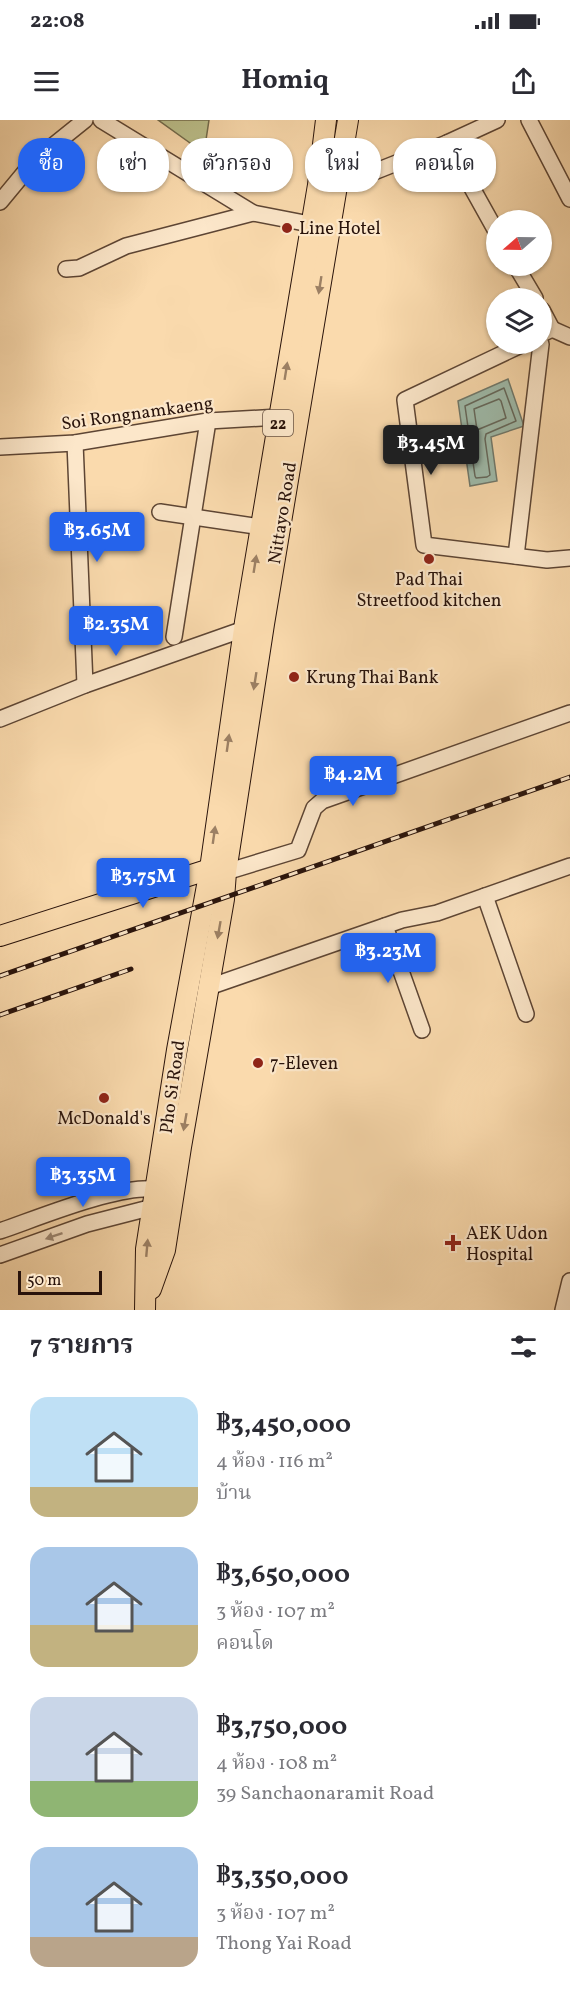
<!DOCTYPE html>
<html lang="th">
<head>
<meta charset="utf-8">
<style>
	:root { --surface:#fff; --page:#f7f7f7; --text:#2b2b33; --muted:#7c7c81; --accent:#2563eb }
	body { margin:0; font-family:Vollkorn,"Noto Serif Thai",serif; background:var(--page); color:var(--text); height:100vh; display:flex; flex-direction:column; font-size:22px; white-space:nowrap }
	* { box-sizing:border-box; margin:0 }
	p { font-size:20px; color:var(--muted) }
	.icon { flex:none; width:33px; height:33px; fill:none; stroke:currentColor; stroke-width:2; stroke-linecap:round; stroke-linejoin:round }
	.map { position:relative; height:1190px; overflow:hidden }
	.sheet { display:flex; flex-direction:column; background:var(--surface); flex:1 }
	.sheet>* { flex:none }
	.top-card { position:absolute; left:18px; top:18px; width:534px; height:54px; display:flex; gap:12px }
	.needle { width:39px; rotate:250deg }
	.controls { position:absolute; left:486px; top:90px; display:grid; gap:12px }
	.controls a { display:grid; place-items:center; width:66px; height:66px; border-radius:50%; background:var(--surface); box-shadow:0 2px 4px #0004; font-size:30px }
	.scale { position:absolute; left:18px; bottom:15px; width:84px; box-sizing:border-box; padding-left:6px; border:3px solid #29130b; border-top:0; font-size:16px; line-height:21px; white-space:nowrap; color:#29130b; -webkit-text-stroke:4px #fce7ca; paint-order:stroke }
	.price { position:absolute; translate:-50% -51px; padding:0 14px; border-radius:6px; background:var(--accent); color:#fff; font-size:20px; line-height:39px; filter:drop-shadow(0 2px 3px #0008) }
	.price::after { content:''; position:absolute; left:50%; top:36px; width:18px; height:14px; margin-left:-9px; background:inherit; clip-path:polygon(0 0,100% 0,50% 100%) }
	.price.selected { background:#222; color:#fff }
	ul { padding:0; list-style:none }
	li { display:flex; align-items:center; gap:18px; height:150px; padding:0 30px }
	li span { display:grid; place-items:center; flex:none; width:168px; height:120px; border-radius:18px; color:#555 }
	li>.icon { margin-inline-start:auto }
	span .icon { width:72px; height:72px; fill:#fffc; stroke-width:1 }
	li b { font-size:26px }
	h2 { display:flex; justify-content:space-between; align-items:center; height:72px; padding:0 30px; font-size:26px }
	.tag { padding:0 21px; border-radius:24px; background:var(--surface); box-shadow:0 2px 4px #0004; font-size:21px; line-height:54px }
	.tag.selected { background:var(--accent); color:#fff }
	.status { display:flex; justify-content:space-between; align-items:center; height:42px; padding:0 30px; background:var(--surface); direction:ltr }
	.status svg { height:16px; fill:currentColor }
	header { display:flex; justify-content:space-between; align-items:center; height:78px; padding:0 30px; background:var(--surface); font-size:27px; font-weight:700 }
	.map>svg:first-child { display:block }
	.green { fill:#bcc08b; stroke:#726a4b; stroke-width:1.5 }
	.water { fill:#9ebbab; stroke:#6f786b; stroke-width:1.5 }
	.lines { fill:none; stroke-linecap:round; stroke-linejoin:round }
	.shore { stroke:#64675b; stroke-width:1.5 }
	.minor-casing { stroke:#5d4534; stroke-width:18 }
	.major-casing { stroke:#29130b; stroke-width:22 }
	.minor { stroke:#fce7ca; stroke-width:15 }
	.major { stroke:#fadaad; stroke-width:20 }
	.rail-casing { stroke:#29130b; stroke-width:5 }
	.rail { stroke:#fce7ca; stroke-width:3; stroke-dasharray:9; stroke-linecap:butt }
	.oneway { fill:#9c8064 }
	.oneway2 { fill:#9d8874 }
	.poi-dot { fill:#8f2418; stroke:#fce7ca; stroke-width:2 }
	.labels { text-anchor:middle; stroke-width:4.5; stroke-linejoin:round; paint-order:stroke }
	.shield { fill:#fce7ca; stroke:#685344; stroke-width:1.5 }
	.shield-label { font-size:16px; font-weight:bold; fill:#29130b }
	.poi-label { font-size:18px; fill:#29130b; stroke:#fce7ca; text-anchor:start }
	.street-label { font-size:18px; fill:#29130b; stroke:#fce7ca }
</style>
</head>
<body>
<div class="status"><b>22:08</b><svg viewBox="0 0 49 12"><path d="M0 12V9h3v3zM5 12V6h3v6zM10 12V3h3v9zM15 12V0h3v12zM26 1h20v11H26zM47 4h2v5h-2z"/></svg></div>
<header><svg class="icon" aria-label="menu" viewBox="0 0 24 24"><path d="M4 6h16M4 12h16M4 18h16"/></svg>Homiq<svg class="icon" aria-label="share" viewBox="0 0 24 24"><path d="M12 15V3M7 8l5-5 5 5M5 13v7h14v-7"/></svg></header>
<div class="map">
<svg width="570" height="1190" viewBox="0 0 570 1190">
	<rect width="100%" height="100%" fill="#fadaad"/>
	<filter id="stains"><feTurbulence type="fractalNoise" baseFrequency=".00333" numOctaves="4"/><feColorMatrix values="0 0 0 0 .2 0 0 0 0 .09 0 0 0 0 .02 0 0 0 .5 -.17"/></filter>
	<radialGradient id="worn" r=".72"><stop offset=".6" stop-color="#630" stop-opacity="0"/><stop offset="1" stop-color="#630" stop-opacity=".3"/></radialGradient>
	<polygon class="green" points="158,0 209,0 204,33"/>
	<polygon class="water" points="508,259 524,306 491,317 497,361 470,366 458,281"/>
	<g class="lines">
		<g class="shore">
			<polygon points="504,268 516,301 486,314 485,319 490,355 487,357 476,358 475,356 465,286"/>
			<polygon points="499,279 501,281 506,298 477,310 474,289"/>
		</g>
		<defs>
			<g id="minor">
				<polyline points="101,0 253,93 320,106"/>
				<polyline points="529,0 570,79"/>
				<polyline points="447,23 496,111"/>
				<polyline points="336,67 447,23 497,0"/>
				<polyline points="0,82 34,41 85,0"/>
				<polyline points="516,146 535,178"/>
				<polyline points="66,149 79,148 126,126 253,93"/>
				<polyline points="542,190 552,209"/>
				<polyline points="542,214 552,209 570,217"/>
				<polyline points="523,224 405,280 424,425 547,440 570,438"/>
				<polyline points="75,323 85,565"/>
				<polyline points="0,327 75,323 208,301 279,297"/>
				<polyline points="160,392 261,407"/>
				<polyline points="516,436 541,224"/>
				<polyline points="174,517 208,301"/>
				<polyline points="0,599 85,565 244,509"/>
				<polyline points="226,752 298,730 314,688 322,681 570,593"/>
				<polyline points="485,776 526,894"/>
				<polyline points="385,806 422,910"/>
				<polyline points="209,867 402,800 437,793 570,746"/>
				<path d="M0 1111C36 1099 130 1059 164 1071"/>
				<polyline points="0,1135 87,1104 153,1087 162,1088"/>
				<polyline points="563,1190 570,1161"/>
			</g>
			<g id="major">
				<polyline points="0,816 210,749 221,751"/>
				<polyline points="151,1169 165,1130 181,1027 224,779 226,752 264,504 348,0"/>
				<polyline points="145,1190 146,1129 177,930 210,749 245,502 318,65 326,0"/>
			</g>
		</defs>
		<use href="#minor" class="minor-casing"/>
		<use href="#major" class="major-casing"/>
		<use href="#minor" class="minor"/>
		<use href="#major" class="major"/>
		<defs>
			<g id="rail">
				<polyline points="0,856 570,657"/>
				<polyline points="0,895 131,849"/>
			</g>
		</defs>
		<use href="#rail" class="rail-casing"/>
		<use href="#rail" class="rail"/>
	</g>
	<defs><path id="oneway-solid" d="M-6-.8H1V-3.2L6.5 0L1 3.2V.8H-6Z" transform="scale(1.5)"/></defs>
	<g class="oneway">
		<use href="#oneway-solid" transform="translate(320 165) rotate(99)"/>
		<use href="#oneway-solid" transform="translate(286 251) rotate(-81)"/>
		<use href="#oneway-solid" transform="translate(255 444) rotate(-81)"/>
		<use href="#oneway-solid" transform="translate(255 561) rotate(99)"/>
		<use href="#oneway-solid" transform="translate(228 623) rotate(-82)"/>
		<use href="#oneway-solid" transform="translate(214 715) rotate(-82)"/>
		<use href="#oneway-solid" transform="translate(219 810) rotate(100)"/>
		<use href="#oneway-solid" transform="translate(185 1002) rotate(100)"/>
		<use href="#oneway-solid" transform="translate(147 1128) rotate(-85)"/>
	</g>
	<use class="oneway2" href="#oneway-solid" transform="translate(54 1116) rotate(161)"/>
	<g class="poi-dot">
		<circle cx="287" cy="108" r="6"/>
		<circle cx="429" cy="439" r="6"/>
		<circle cx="294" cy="557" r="6"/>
		<circle cx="258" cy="943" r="6"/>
		<circle cx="104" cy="978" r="6"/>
		<path d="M450 1114h6v6h6v6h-6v6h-6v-6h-6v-6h6z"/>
	</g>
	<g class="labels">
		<rect class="shield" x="263" y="290" width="30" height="26" rx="4.5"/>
		<g class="shield-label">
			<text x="278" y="309">22</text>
		</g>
		<g class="poi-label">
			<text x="299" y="114">Line Hotel</text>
			<text x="429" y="465" text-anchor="middle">Pad Thai<tspan x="429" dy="21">Streetfood kitchen</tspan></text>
			<text x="306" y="563">Krung Thai Bank</text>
			<text x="270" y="949">7-Eleven</text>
			<text x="104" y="1004" text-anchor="middle">McDonald's</text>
			<text x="466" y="1119">AEK Udon<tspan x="466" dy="21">Hospital</tspan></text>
		</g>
		<g class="street-label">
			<text transform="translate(137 293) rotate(-8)" y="6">Soi Rongnamkaeng</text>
			<text transform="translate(282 393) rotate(-81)" y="6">Nittayo Road</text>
			<text transform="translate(172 967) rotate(-82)" y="6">Pho Si Road</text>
		</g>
	</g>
	<rect width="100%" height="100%" filter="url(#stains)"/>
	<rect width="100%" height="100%" fill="url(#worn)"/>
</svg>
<div class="controls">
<a><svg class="needle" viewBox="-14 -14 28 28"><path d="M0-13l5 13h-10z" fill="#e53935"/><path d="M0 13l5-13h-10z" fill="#7c7c81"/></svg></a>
<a><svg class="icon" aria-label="layers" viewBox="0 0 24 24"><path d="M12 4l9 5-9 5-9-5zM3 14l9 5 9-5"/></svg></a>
</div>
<div class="scale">50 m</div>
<b class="price selected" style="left:431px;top:356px">฿3.45M</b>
<b class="price" style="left:97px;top:443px">฿3.65M</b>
<b class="price" style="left:116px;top:537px">฿2.35M</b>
<b class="price" style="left:353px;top:687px">฿4.2M</b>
<b class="price" style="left:143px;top:789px">฿3.75M</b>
<b class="price" style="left:388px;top:864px">฿3.23M</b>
<b class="price" style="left:83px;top:1088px">฿3.35M</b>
<div class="top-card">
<a class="tag selected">ซื้อ</a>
<a class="tag">เช่า</a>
<a class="tag">ตัวกรอง</a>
<a class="tag">ใหม่</a>
<a class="tag">คอนโด</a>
</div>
</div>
<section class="sheet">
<h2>7 รายการ<svg class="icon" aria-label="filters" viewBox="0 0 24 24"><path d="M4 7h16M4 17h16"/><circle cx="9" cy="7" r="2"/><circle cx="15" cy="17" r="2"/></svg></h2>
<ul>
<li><span style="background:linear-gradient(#bfe0f5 75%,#c2b280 0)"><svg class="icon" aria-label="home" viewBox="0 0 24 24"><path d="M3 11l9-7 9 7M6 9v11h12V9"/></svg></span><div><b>฿3,450,000</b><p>4 ห้อง · 116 m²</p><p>บ้าน</p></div></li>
<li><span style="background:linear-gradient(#a9c7e8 65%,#c2b280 0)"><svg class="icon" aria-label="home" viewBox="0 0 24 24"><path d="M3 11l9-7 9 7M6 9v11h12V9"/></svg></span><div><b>฿3,650,000</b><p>3 ห้อง · 107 m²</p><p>คอนโด</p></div></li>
<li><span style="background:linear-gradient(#c9d6e8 70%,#8fb573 0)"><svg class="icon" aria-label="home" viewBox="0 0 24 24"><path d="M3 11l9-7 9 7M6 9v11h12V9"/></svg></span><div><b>฿3,750,000</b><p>4 ห้อง · 108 m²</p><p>39 Sanchaonaramit Road</p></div></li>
<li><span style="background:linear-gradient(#a9c7e8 75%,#b9a48a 0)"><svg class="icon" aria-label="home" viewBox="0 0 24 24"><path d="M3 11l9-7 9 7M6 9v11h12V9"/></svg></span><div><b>฿3,350,000</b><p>3 ห้อง · 107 m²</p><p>Thong Yai Road</p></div></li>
</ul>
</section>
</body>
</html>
